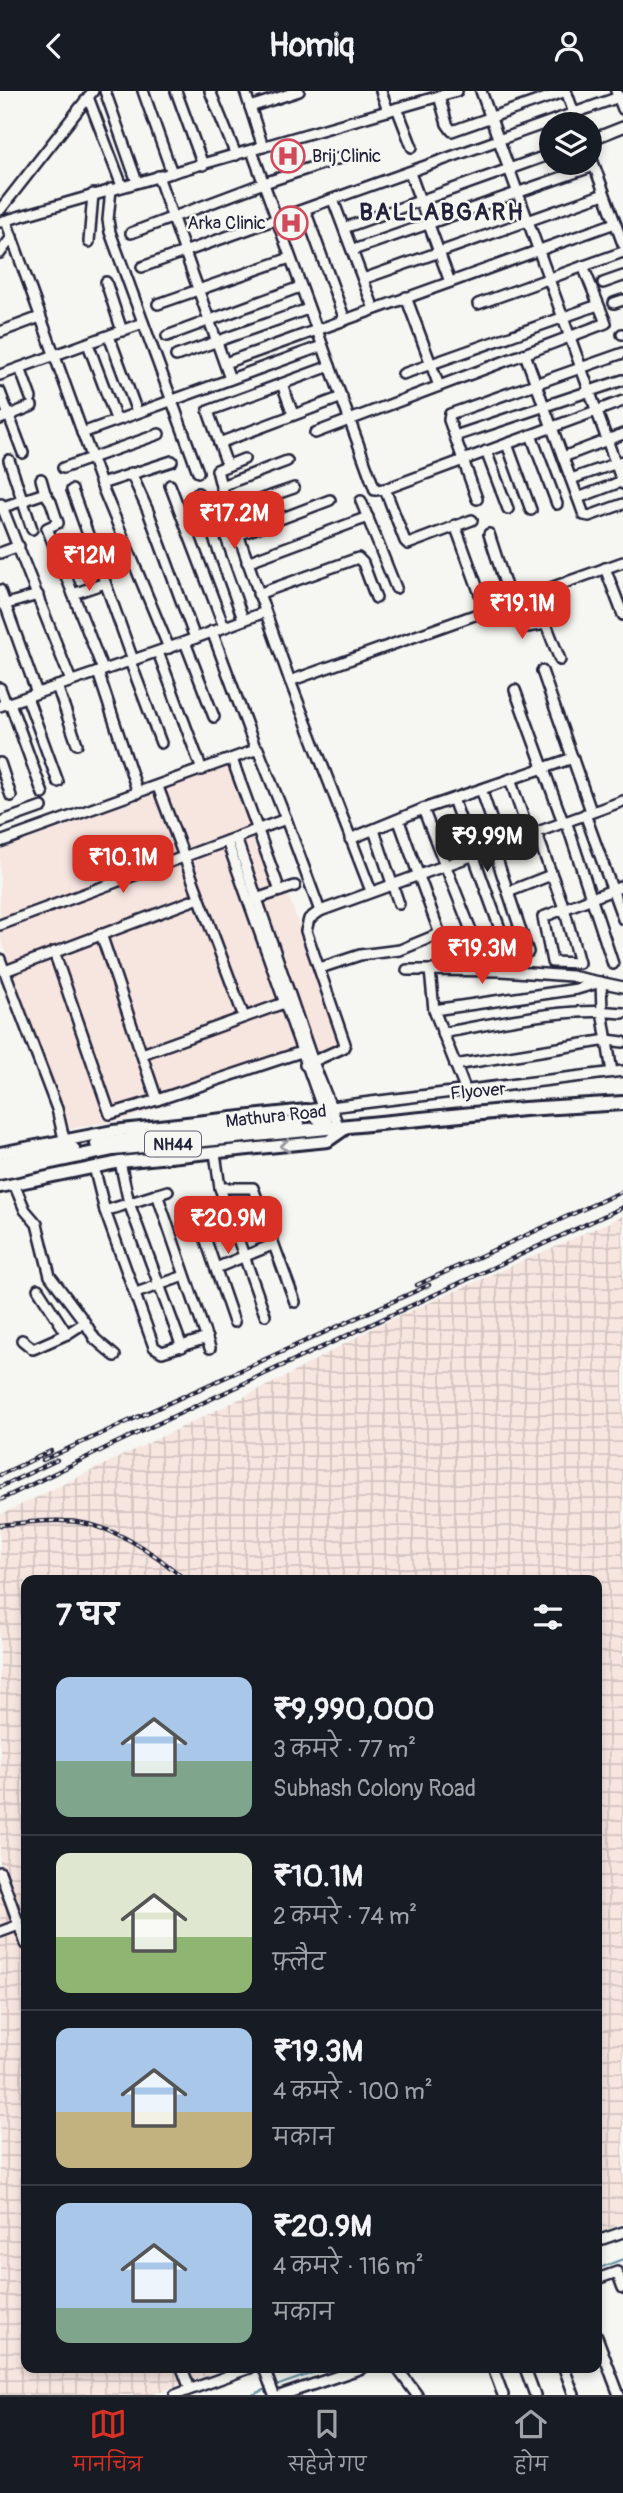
<!DOCTYPE html>
<html lang="hi">
<head>
<meta charset="utf-8">
<style>
	:root { --surface:#171b24; --page:#20242c; --text:#f1f3f6; --muted:#9ea1a6; --line:#363941; --accent:#d93025 }
	body { margin:0; font-family:Pangolin,"Playpen Sans Deva",sans-serif; background:var(--page); color:var(--text); height:100vh; display:flex; flex-direction:column; font-size:26px; white-space:nowrap }
	* { box-sizing:border-box; margin:0 }
	p { font-size:23px; color:var(--muted) }
	.icon { flex:none; width:38px; height:38px; fill:none; stroke:currentColor; stroke-width:2; stroke-linecap:round; stroke-linejoin:round }
	.map { position:relative; flex:1; overflow:hidden }
	.panel { position:absolute; left:21px; top:1484px; width:581px; height:798px; display:flex; flex-direction:column; background:var(--surface); border-radius:14px; box-shadow:0 4px 10px #0003 }
	.panel>* { flex:none }
	.controls { position:absolute; left:539px; top:21px; display:grid; gap:14px }
	.controls a { display:grid; place-items:center; width:63px; height:63px; border-radius:50%; background:var(--surface); box-shadow:0 4px 10px #0003; font-size:35px }
	.price { position:absolute; translate:-50% -60px; padding:0 16px; border-radius:14px; background:var(--accent); color:#fff; font-size:23px; line-height:46px; filter:drop-shadow(0 2px 4px #0008) }
	.price::after { content:''; position:absolute; left:50%; top:42px; width:21px; height:16px; margin-left:-10px; background:inherit; clip-path:polygon(0 0,100% 0,50% 100%) }
	.price.on { background:#222; color:#fff }
	ul { padding:0; list-style:none }
	li { display:flex; align-items:center; gap:21px; height:175px; padding:0 35px }
	li+li { border-top:2px solid var(--line) }
	li span { display:grid; place-items:center; flex:none; width:196px; height:140px; border-radius:14px; color:#555 }
	li>.icon { margin-inline-start:auto }
	span .icon { width:84px; height:84px; fill:#fffc; stroke-width:1 }
	li b { font-size:30px }
	h2 { display:flex; justify-content:space-between; align-items:center; height:84px; padding:0 35px; font-size:30px }
	header { display:flex; justify-content:space-between; align-items:center; height:91px; padding:0 35px; background:var(--surface); font-size:32px; font-weight:800 }
	.tab-bar { display:flex; justify-content:space-around; align-items:center; height:98px; border-top:2px solid var(--line); background:var(--surface); font-size:19px; color:var(--muted) }
	.tab-bar a { display:grid; justify-items:center; gap:4px }
	.tab-bar .on { color:var(--accent) }
	.map>svg:first-child { display:block }
	.built { fill:#f7e5e0 }
	.industrial { fill:url(#industrial-grid) }
	.lines { fill:none; stroke-linecap:round; stroke-linejoin:round }
	.stream { stroke:#6090a2; stroke-width:2 }
	.minor-casing { stroke:#22223b; stroke-width:14 }
	.major-casing { stroke:#22223b; stroke-width:16 }
	.highway-casing { stroke:#22223b; stroke-width:18 }
	.minor { stroke:#f6f6f2; stroke-width:9 }
	.major { stroke:#f6f6f2; stroke-width:10 }
	.highway { stroke:#f6f6f2; stroke-width:12 }
	.rail-casing { stroke:#22223b; stroke-width:4.5 }
	.rail { stroke:#f6f6f2; stroke-width:2; stroke-dasharray:5; stroke-linecap:butt }
	.oneway { stroke:#9797a0 }
	.labels { text-anchor:middle; stroke-width:5; stroke-linejoin:round; paint-order:stroke }
	.shield { fill:#f6f6f2; stroke:#626272; stroke-width:2 }
	.shield-label { font-size:16px; font-weight:bold; fill:#22223b }
	.poi-label { font-size:18px; fill:#22223b; stroke:#f6f6f2; text-anchor:start }
	.street-label { font-size:18px; fill:#22223b; stroke:#f6f6f2 }
	.district-label { font-size:24px; font-weight:bold; letter-spacing:2px; fill:#22223b; stroke:#f6f6f2 }
</style>
</head>
<body>
<header><svg class="icon" aria-label="back" viewBox="0 0 24 24"><path d="M15 5l-7 7 7 7"/></svg>Homiq<svg class="icon" aria-label="person" viewBox="0 0 24 24"><circle cx="12" cy="8" r="4"/><path d="M4 21q1-7 8-7t8 7"/></svg></header>
<div class="map">
<svg width="623" height="2304" viewBox="0 0 623 2304">
	<defs>
		<pattern id="industrial-grid" width="8" height="8" patternUnits="userSpaceOnUse" patternTransform="scale(1.75)"><rect width="8" height="8" fill="#f7e5e0"/><path d="M0 4h8M4 0v8" fill="none" stroke="#d3c4c1"/></pattern>
	</defs>
	<rect width="100%" height="100%" fill="#f6f6f2"/>
	<filter id="ink" filterUnits="userSpaceOnUse"><feTurbulence type="fractalNoise" baseFrequency=".0143" numOctaves="2"/><feDisplacementMap in="SourceGraphic" scale="14" xChannelSelector="R" yChannelSelector="G"/><feConvolveMatrix kernelMatrix="1 2 1 2 8 2 1 2 1" color-interpolation-filters="sRGB"/></filter>
	<g filter="url(#ink)">
		<polygon class="built" points="240,672 342,952 125,1028 70,1038 0,846 0,759"/>
		<polygon class="industrial" points="623,1125 623,2132 597,2142 597,1489 26,1489 26,2277 226,2277 152,2304 0,2304 0,1424 285,1286 375,1236"/>
		<g class="lines">
			<g class="stream">
				<polyline points="597,2178 623,2168"/>
				<polyline points="276,2295 327,2277"/>
				<polyline points="252,2304 267,2298"/>
			</g>
			<defs>
				<g id="minor">
					<polyline points="105,0 137,91"/>
					<polyline points="143,0 172,82"/>
					<polyline points="176,0 203,74"/>
					<polyline points="210,0 236,64"/>
					<polyline points="245,0 263,56"/>
					<polyline points="381,0 388,20"/>
					<polyline points="481,0 623,393"/>
					<polyline points="566,0 578,33"/>
					<polyline points="616,0 623,18"/>
					<polyline points="439,5 447,33 452,40 566,0"/>
					<polyline points="88,6 122,95"/>
					<polyline points="250,16 299,0"/>
					<polyline points="397,17 412,56"/>
					<polyline points="590,49 623,36"/>
					<polyline points="252,60 375,399 385,398 623,310"/>
					<polyline points="590,63 623,153"/>
					<polyline points="410,82 450,191"/>
					<polyline points="158,85 230,288"/>
					<polyline points="111,98 108,129 110,141 198,381"/>
					<polyline points="333,109 374,218"/>
					<polyline points="0,119 93,0"/>
					<polyline points="305,119 345,229"/>
					<polyline points="6,130 101,393 169,557"/>
					<polyline points="0,131 457,0"/>
					<polyline points="344,137 551,63"/>
					<polyline points="131,142 264,92 355,62"/>
					<polyline points="89,151 93,103"/>
					<polyline points="353,159 594,75"/>
					<polyline points="0,162 12,146"/>
					<polyline points="142,176 619,6"/>
					<polyline points="363,188 604,103"/>
					<polyline points="106,191 122,240"/>
					<polyline points="603,192 623,185"/>
					<polyline points="406,206 439,295"/>
					<polyline points="614,212 623,209"/>
					<polyline points="158,213 290,167"/>
					<polyline points="478,213 623,161"/>
					<polyline points="0,241 40,226"/>
					<polyline points="622,243 623,243"/>
					<polyline points="109,245 137,321"/>
					<polyline points="167,245 300,196"/>
					<polyline points="88,253 116,328"/>
					<polyline points="525,263 584,424 589,425 623,413"/>
					<polyline points="176,265 308,218"/>
					<polyline points="225,272 615,132"/>
					<polyline points="20,277 31,307"/>
					<polyline points="403,283 598,214"/>
					<polyline points="0,284 143,232"/>
					<polyline points="282,293 293,323"/>
					<polyline points="0,301 23,362"/>
					<polyline points="0,328 32,315"/>
					<polyline points="82,342 322,255"/>
					<polyline points="315,342 606,232 583,175"/>
					<polyline points="531,344 557,413"/>
					<polyline points="455,345 623,289"/>
					<polyline points="219,352 342,306"/>
					<polyline points="507,353 531,419"/>
					<polyline points="486,360 508,418"/>
					<polyline points="563,366 623,343"/>
					<polyline points="244,368 217,379 221,395 290,590 371,800"/>
					<polyline points="9,369 32,438"/>
					<polyline points="227,374 208,320 330,275"/>
					<polyline points="63,377 159,343"/>
					<polyline points="131,382 148,420 195,547"/>
					<polyline points="41,388 45,402"/>
					<polyline points="571,388 623,370"/>
					<polyline points="101,393 172,370"/>
					<polyline points="170,394 224,536"/>
					<polyline points="221,395 287,370"/>
					<polyline points="385,398 405,450 408,453 472,429"/>
					<polyline points="72,399 133,569"/>
					<polyline points="198,402 243,528"/>
					<polyline points="578,407 623,390"/>
					<polyline points="477,408 449,329 450,323 623,262"/>
					<polyline points="361,410 396,497"/>
					<polyline points="1,413 71,590"/>
					<polyline points="0,417 45,402 51,411 58,432 47,437 103,579"/>
					<polyline points="230,419 294,397"/>
					<polyline points="455,434 486,520"/>
					<polyline points="489,443 511,511"/>
					<polyline points="238,444 330,409"/>
					<polyline points="0,462 19,455"/>
					<polyline points="247,471 368,426"/>
					<polyline points="605,477 623,524"/>
					<polyline points="0,499 37,602"/>
					<polyline points="73,503 105,492"/>
					<polyline points="258,503 358,467 363,472 376,507"/>
					<polyline points="517,509 527,536 546,533 560,569"/>
					<polyline points="3,514 38,504"/>
					<polyline points="212,540 256,659"/>
					<polyline points="185,551 214,626"/>
					<polyline points="158,561 202,679"/>
					<polyline points="130,570 161,652"/>
					<polyline points="542,580 591,720"/>
					<polyline points="98,581 138,702"/>
					<polyline points="290,590 623,471"/>
					<polyline points="57,595 77,653"/>
					<polyline points="0,597 6,613"/>
					<polyline points="515,599 563,731"/>
					<polyline points="27,606 58,691"/>
					<polyline points="10,612 43,703"/>
					<polyline points="0,615 185,551 265,521"/>
					<polyline points="232,668 280,800"/>
					<polyline points="0,672 11,705"/>
					<polyline points="510,688 529,743"/>
					<polyline points="158,696 244,926"/>
					<polyline points="481,698 500,754"/>
					<polyline points="453,708 507,857"/>
					<polyline points="423,718 480,862"/>
					<polyline points="585,723 623,828"/>
					<polyline points="399,730 445,857"/>
					<polyline points="566,730 613,873"/>
					<polyline points="0,731 42,716"/>
					<polyline points="374,739 399,813"/>
					<polyline points="536,741 564,817 579,872 552,871 543,826 623,795"/>
					<polyline points="236,747 313,971 336,1029"/>
					<polyline points="350,748 423,718 573,667"/>
					<polyline points="227,750 327,1030"/>
					<polyline points="0,751 258,658 286,728 320,820"/>
					<polyline points="493,756 528,861"/>
					<polyline points="508,801 551,784"/>
					<polyline points="256,808 295,795"/>
					<polyline points="0,834 286,728"/>
					<polyline points="101,843 157,1009"/>
					<polyline points="54,861 110,1023 157,1009 301,961"/>
					<polyline points="0,868 57,1018 64,1048"/>
					<polyline points="320,877 360,864 400,859 439,843"/>
					<polyline points="407,879 430,879"/>
					<polyline points="5,880 199,807"/>
					<polyline points="434,919 577,898 601,891 602,920 612,981"/>
					<path d="M442 942C497 932 568 915 623 922"/>
					<polyline points="142,963 284,912"/>
					<polyline points="305,974 343,957 345,953 306,840 309,828 320,820 623,710"/>
					<polyline points="455,974 607,949 623,951"/>
					<polyline points="465,998 434,919 430,879 502,880 571,885 623,896"/>
					<polyline points="306,1019 623,980"/>
					<polyline points="215,1062 220,1097 253,1097 295,1211"/>
					<polyline points="120,1071 129,1112 182,1256"/>
					<polyline points="94,1076 105,1120 154,1256 162,1261 207,1247"/>
					<polyline points="14,1093 25,1119 37,1133 50,1185 84,1230 95,1248 115,1265"/>
					<polyline points="220,1097 265,1224"/>
					<polyline points="157,1103 210,1257"/>
					<polyline points="105,1120 168,1100"/>
					<polyline points="229,1124 201,1135 234,1231"/>
					<polyline points="216,1177 272,1154"/>
					<polyline points="38,1198 67,1243"/>
					<polyline points="136,1202 184,1185"/>
					<polyline points="22,1249 33,1258 67,1243 84,1232"/>
					<polyline points="0,1781 26,1853"/>
					<polyline points="0,1841 19,1834"/>
					<polyline points="597,2150 623,2141"/>
					<polyline points="597,2188 617,2181 623,2197"/>
					<polyline points="597,2246 619,2304"/>
					<polyline points="182,2277 190,2298"/>
					<polyline points="264,2277 274,2304"/>
					<polyline points="397,2277 417,2304"/>
					<polyline points="493,2277 503,2304"/>
					<polyline points="525,2277 535,2304"/>
					<polyline points="564,2277 574,2304"/>
					<polyline points="175,2304 250,2277"/>
					<polyline points="282,2304 362,2277"/>
				</g>
				<g id="major">
					<polyline points="0,1062 113,1040 306,1019 321,1030"/>
					<polyline points="0,1096 120,1071 328,1050 348,1036"/>
				</g>
				<g id="highway">
					<polyline points="97,1053 205,1039 298,1032"/>
					<polyline points="0,1073 73,1058"/>
					<polyline points="0,1082 113,1058 524,1018 623,1012"/>
				</g>
			</defs>
			<use href="#minor" class="minor-casing"/>
			<use href="#major" class="major-casing"/>
			<use href="#highway" class="highway-casing"/>
			<use href="#minor" class="minor"/>
			<use href="#major" class="major"/>
			<use href="#highway" class="highway"/>
			<defs>
				<g id="rail">
					<polyline points="417,1194 623,1100"/>
					<polyline points="43,1369 429,1194"/>
					<polyline points="0,1384 51,1360"/>
					<polyline points="0,1396 57,1369"/>
					<polyline points="0,1409 114,1353 623,1116"/>
					<path d="M0 1434C21 1432 44 1429 65 1430 108 1431 155 1461 185 1489"/>
				</g>
			</defs>
			<use href="#rail" class="rail-casing"/>
			<use href="#rail" class="rail"/>
		</g>
		<defs><path id="oneway-chevron" d="M-2-3.5L2.5 0L-2 3.5" fill="none" stroke-width="1.6" stroke-linecap="round" stroke-linejoin="round" transform="scale(1.75)"/></defs>
		<use class="oneway" href="#oneway-chevron" transform="translate(285 1055) rotate(174)"/>
	</g>
	<defs>
		<symbol id="hospital-ring" viewBox="-11 -11 22 22"><circle r="9.5" fill="#f6f6f2" stroke="#d1495b" stroke-width="1.5"/><path d="M-5-5h3v3.5h4V-5h3V5h-3V1.5h-4V5h-3Z" fill="#d1495b"/></symbol>
	</defs>
	<g fill-rule="evenodd">
		<use href="#hospital-ring" x="269" y="46" width="38" height="38"/>
		<use href="#hospital-ring" x="272" y="113" width="38" height="38"/>
	</g>
	<g class="labels">
		<rect class="shield" x="145" y="1040.5" width="56" height="25" rx="5"/>
		<g class="shield-label">
			<text x="173" y="1059">NH44</text>
		</g>
		<g class="poi-label">
			<text x="312" y="71">Brij Clinic</text>
			<text x="266" y="138" text-anchor="end">Arka Clinic</text>
		</g>
		<g class="street-label">
			<text transform="translate(478 1000) rotate(-5)" y="6">Flyover</text>
			<text transform="translate(276 1025) rotate(-6)" y="6">Mathura Road</text>
		</g>
		<g class="district-label">
			<text x="442" y="129">BALLABGARH</text>
		</g>
	</g>
</svg>
<div class="controls">
<a><svg class="icon" aria-label="layers" viewBox="0 0 24 24"><path d="M12 4l9 5-9 5-9-5zM3 14l9 5 9-5"/></svg></a>
</div>
<b class="price" style="left:234px;top:460px">₹17.2M</b>
<b class="price" style="left:89px;top:502px">₹12M</b>
<b class="price" style="left:522px;top:550px">₹19.1M</b>
<b class="price on" style="left:487px;top:783px">₹9.99M</b>
<b class="price" style="left:123px;top:804px">₹10.1M</b>
<b class="price" style="left:482px;top:895px">₹19.3M</b>
<b class="price" style="left:228px;top:1165px">₹20.9M</b>
<section class="panel">
<h2>7 घर<svg class="icon" aria-label="filters" viewBox="0 0 24 24"><path d="M4 7h16M4 17h16"/><circle cx="9" cy="7" r="2"/><circle cx="15" cy="17" r="2"/></svg></h2>
<ul>
<li><span style="background:linear-gradient(#a9c7e8 60%,#7fa58c 0)"><svg class="icon" aria-label="home" viewBox="0 0 24 24"><path d="M3 11l9-7 9 7M6 9v11h12V9"/></svg></span><div><b>₹9,990,000</b><p>3 कमरे · 77 m²</p><p>Subhash Colony Road</p></div></li>
<li><span style="background:linear-gradient(#dfe7d0 60%,#8fb573 0)"><svg class="icon" aria-label="home" viewBox="0 0 24 24"><path d="M3 11l9-7 9 7M6 9v11h12V9"/></svg></span><div><b>₹10.1M</b><p>2 कमरे · 74 m²</p><p>फ़्लैट</p></div></li>
<li><span style="background:linear-gradient(#a9c7e8 60%,#c2b280 0)"><svg class="icon" aria-label="home" viewBox="0 0 24 24"><path d="M3 11l9-7 9 7M6 9v11h12V9"/></svg></span><div><b>₹19.3M</b><p>4 कमरे · 100 m²</p><p>मकान</p></div></li>
<li><span style="background:linear-gradient(#a9c7e8 75%,#7fa58c 0)"><svg class="icon" aria-label="home" viewBox="0 0 24 24"><path d="M3 11l9-7 9 7M6 9v11h12V9"/></svg></span><div><b>₹20.9M</b><p>4 कमरे · 116 m²</p><p>मकान</p></div></li>
</ul>
</section>
</div>
<nav class="tab-bar">
<a class="on"><svg class="icon" aria-label="map" viewBox="0 0 24 24"><path d="M3 6l6-2 6 2 6-2v14l-6 2-6-2-6 2zM9 4v14M15 6v14"/></svg>मानचित्र</a>
<a><svg class="icon" aria-label="saved" viewBox="0 0 24 24"><path d="M7 4h10v16l-5-4-5 4z"/></svg>सहेजे गए</a>
<a><svg class="icon" aria-label="home" viewBox="0 0 24 24"><path d="M3 11l9-7 9 7M6 9v11h12V9"/></svg>होम</a>
</nav>
</body>
</html>
